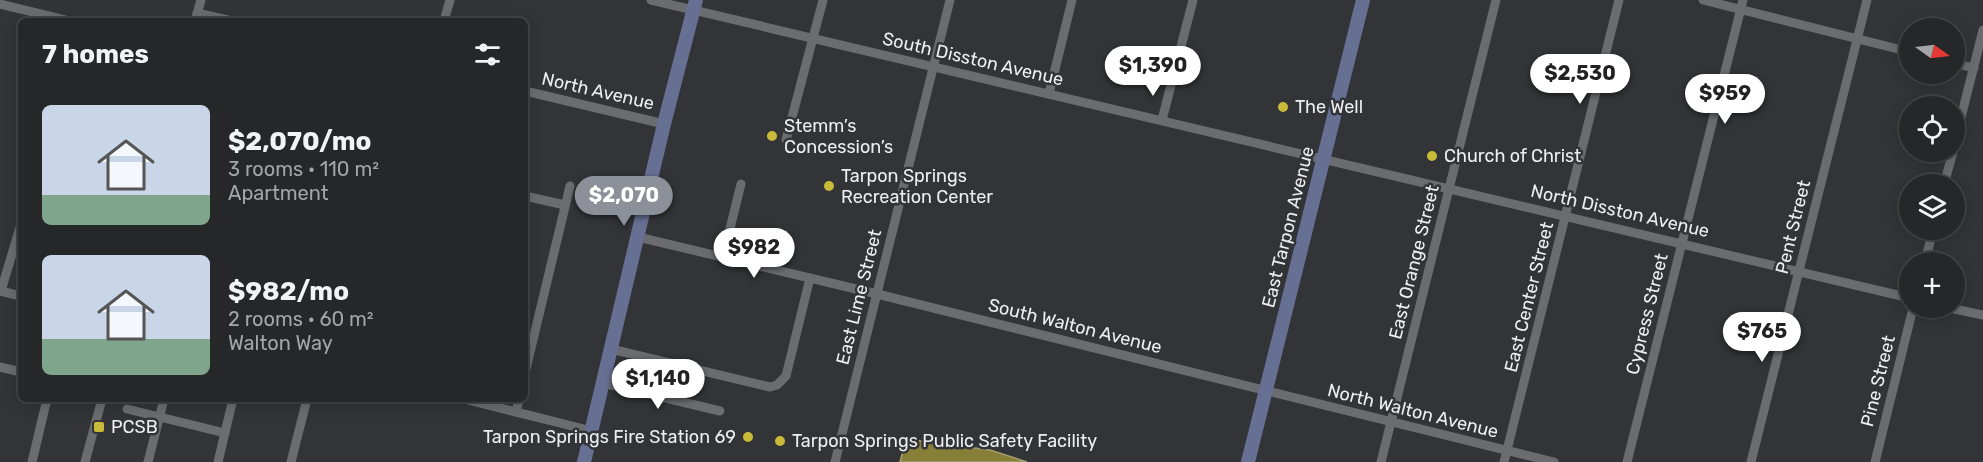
<!DOCTYPE html>
<html lang="en">
<head>
<meta charset="utf-8">
<style>
	:root { --surface:#262729; --page:#323335; --text:#f1f3f6; --muted:#a4a5a8; --line:#424446; --accent:#8c9099 }
	body { margin:0; font-family:Rubik,sans-serif; background:var(--page); color:var(--text); height:100vh; display:flex; flex-direction:column; font-size:22px; white-space:nowrap }
	* { box-sizing:border-box; margin:0 }
	p { font-size:20px; color:var(--muted) }
	.icon { flex:none; width:33px; height:33px; fill:none; stroke:currentColor; stroke-width:2; stroke-linecap:round; stroke-linejoin:round }
	.map { position:relative; flex:1; overflow:hidden }
	.drawer { position:absolute; left:18px; top:18px; width:510px; height:384px; display:flex; flex-direction:column; background:var(--surface); border-radius:9px; box-shadow:0 3px 15px #0003,0 0 0 2px var(--line) }
	.drawer>* { flex:none }
	.needle { width:39px; rotate:104deg }
	.tools { position:absolute; left:1899px; top:18px; display:grid; gap:12px }
	.tools a { display:grid; place-items:center; width:66px; height:66px; border-radius:50%; background:var(--surface); box-shadow:0 3px 15px #0003,0 0 0 2px var(--line); font-size:30px }
	.price { position:absolute; translate:-50% -51px; padding:0 14px; border-radius:21px; background:#fff; color:#222; font-size:20px; line-height:39px; filter:drop-shadow(0 2px 3px #0008) }
	.price::after { content:''; position:absolute; left:50%; top:36px; width:18px; height:14px; margin-left:-9px; background:inherit; clip-path:polygon(0 0,100% 0,50% 100%) }
	.price.selected { background:var(--accent); color:#fff }
	ul { padding:0; list-style:none }
	li { display:flex; align-items:center; gap:18px; height:150px; padding:0 24px }
	li span { display:grid; place-items:center; flex:none; width:168px; height:120px; border-radius:9px; color:#555 }
	li>.icon { margin-inline-start:auto }
	span .icon { width:72px; height:72px; fill:#fffc; stroke-width:1 }
	li b { font-size:26px }
	h2 { display:flex; justify-content:space-between; align-items:center; height:72px; padding:0 24px; font-size:26px }
	.map>svg:first-child { display:block }
	.water { fill:#877f38; stroke:#a6a06f; stroke-width:1.5 }
	.lines { fill:none; stroke-linecap:round; stroke-linejoin:round }
	.street { stroke:#6b6c70; stroke-width:9 }
	.secondary { stroke:#667093; stroke-width:14 }
	.poi-dot { fill:#c9ba3a; stroke:#333437; stroke-width:2 }
	.labels { text-anchor:middle; stroke-width:5; stroke-linejoin:round; paint-order:stroke }
	.street-label { font-size:18px; fill:#edeef0; stroke:#333437 }
	.poi-label { font-size:18px; fill:#edeef0; stroke:#333437; text-anchor:start }
</style>
</head>
<body>
<div class="map">
<svg width="1983" height="462" viewBox="0 0 1983 462">
	<rect width="100%" height="100%" fill="#333437"/>
	<polygon class="water" points="906,439 990,450 1027,462 900,462"/>
	<g class="lines">
		<g class="street">
			<polyline points="651,0 1910,298"/>
			<polyline points="1703,0 1910,52"/>
			<polyline points="0,4 70,21"/>
			<polyline points="197,13 232,21"/>
			<polyline points="195,21 201,0"/>
			<polyline points="444,21 450,0"/>
			<polyline points="1954,63 1974,68"/>
			<polyline points="525,91 664,124"/>
			<polyline points="1049,94 1072,0"/>
			<polyline points="1162,120 1193,0"/>
			<polyline points="786,140 823,0"/>
			<polyline points="1954,145 1983,30"/>
			<polyline points="1944,184 1953,152"/>
			<polyline points="525,196 565,205"/>
			<polyline points="638,237 877,294 1554,462"/>
			<polyline points="723,257 741,184"/>
			<polyline points="1925,262 1933,230"/>
			<polyline points="0,291 21,296"/>
			<polyline points="1,291 21,224"/>
			<polyline points="1950,308 1983,315"/>
			<polyline points="611,349 770,387 777,385 786,376 810,278"/>
			<polyline points="0,367 21,372"/>
			<polyline points="525,373 570,186"/>
			<polyline points="603,383 720,411"/>
			<polyline points="464,399 592,431"/>
			<polyline points="127,409 225,433"/>
			<polyline points="516,412 519,399"/>
			<polyline points="32,462 47,399"/>
			<polyline points="85,462 102,399"/>
			<polyline points="148,462 164,399"/>
			<polyline points="218,462 233,399"/>
			<polyline points="291,462 307,399"/>
			<polyline points="835,462 950,0"/>
			<polyline points="1381,462 1496,0"/>
			<polyline points="1504,462 1619,0"/>
			<polyline points="1627,462 1743,0"/>
			<polyline points="1751,462 1867,0"/>
			<polyline points="1875,462 1913,308"/>
		</g>
		<g class="secondary">
			<polyline points="584,462 664,124 696,0"/>
			<polyline points="1248,462 1363,0"/>
		</g>
	</g>
	<g class="poi-dot">
		<circle cx="1283" cy="107" r="6"/>
		<circle cx="772" cy="136" r="6"/>
		<circle cx="1432" cy="156" r="6"/>
		<circle cx="829" cy="186" r="6"/>
		<rect x="93" y="421" width="12" height="12" rx="3"/>
		<circle cx="748" cy="437" r="6"/>
		<circle cx="780" cy="441" r="6"/>
	</g>
	<g class="labels">
		<g class="street-label">
			<text transform="translate(973 59) rotate(13)" y="6">South Disston Avenue</text>
			<text transform="translate(598 91) rotate(13)" y="6">North Avenue</text>
			<text transform="translate(1620 211) rotate(13)" y="6">North Disston Avenue</text>
			<text transform="translate(1288 227) rotate(-76)" y="6">East Tarpon Avenue</text>
			<text transform="translate(1793 227) rotate(-76)" y="6">Pent Street</text>
			<text transform="translate(1414 262) rotate(-76)" y="6">East Orange Street</text>
			<text transform="translate(859 297) rotate(-76)" y="6">East Lime Street</text>
			<text transform="translate(1529 297) rotate(-76)" y="6">East Center Street</text>
			<text transform="translate(1647 314) rotate(-76)" y="6">Cypress Street</text>
			<text transform="translate(1075 326) rotate(14)" y="6">South Walton Avenue</text>
			<text transform="translate(1878 381) rotate(-76)" y="6">Pine Street</text>
			<text transform="translate(1413 411) rotate(14)" y="6">North Walton Avenue</text>
		</g>
		<g class="poi-label">
			<text x="1295" y="113">The Well</text>
			<text x="784" y="132">Stemm’s<tspan x="784" dy="21">Concession’s</tspan></text>
			<text x="1444" y="162">Church of Christ</text>
			<text x="841" y="182">Tarpon Springs<tspan x="841" dy="21">Recreation Center</tspan></text>
			<text x="111" y="433">PCSB</text>
			<text x="736" y="443" text-anchor="end">Tarpon Springs Fire Station 69</text>
			<text x="792" y="447">Tarpon Springs Public Safety Facility</text>
		</g>
	</g>
</svg>
<div class="tools">
<a><svg class="needle" viewBox="-14 -14 28 28"><path d="M0-13l5 13h-10z" fill="#e53935"/><path d="M0 13l5-13h-10z" fill="#a4a5a8"/></svg></a>
<a><svg class="icon" aria-label="locate" viewBox="0 0 24 24"><circle cx="12" cy="12" r="6"/><path d="M12 2v4M12 18v4M2 12h4M18 12h4"/></svg></a>
<a><svg class="icon" aria-label="layers" viewBox="0 0 24 24"><path d="M12 4l9 5-9 5-9-5zM3 14l9 5 9-5"/></svg></a>
<a>+</a>
</div>
<b class="price" style="left:1153px;top:97px">$1,390</b>
<b class="price" style="left:1580px;top:105px">$2,530</b>
<b class="price" style="left:1725px;top:125px">$959</b>
<b class="price selected" style="left:624px;top:227px">$2,070</b>
<b class="price" style="left:754px;top:279px">$982</b>
<b class="price" style="left:1762px;top:363px">$765</b>
<b class="price" style="left:658px;top:410px">$1,140</b>
<section class="drawer">
<h2>7 homes<svg class="icon" aria-label="filters" viewBox="0 0 24 24"><path d="M4 7h16M4 17h16"/><circle cx="9" cy="7" r="2"/><circle cx="15" cy="17" r="2"/></svg></h2>
<ul>
<li><span style="background:linear-gradient(#c9d6e8 75%,#7fa58c 0)"><svg class="icon" aria-label="home" viewBox="0 0 24 24"><path d="M3 11l9-7 9 7M6 9v11h12V9"/></svg></span><div><b>$2,070/mo</b><p>3 rooms · 110 m²</p><p>Apartment</p></div></li>
<li><span style="background:linear-gradient(#c9d6e8 70%,#7fa58c 0)"><svg class="icon" aria-label="home" viewBox="0 0 24 24"><path d="M3 11l9-7 9 7M6 9v11h12V9"/></svg></span><div><b>$982/mo</b><p>2 rooms · 60 m²</p><p>Walton Way</p></div></li>
</ul>
</section>
</div>
</body>
</html>
